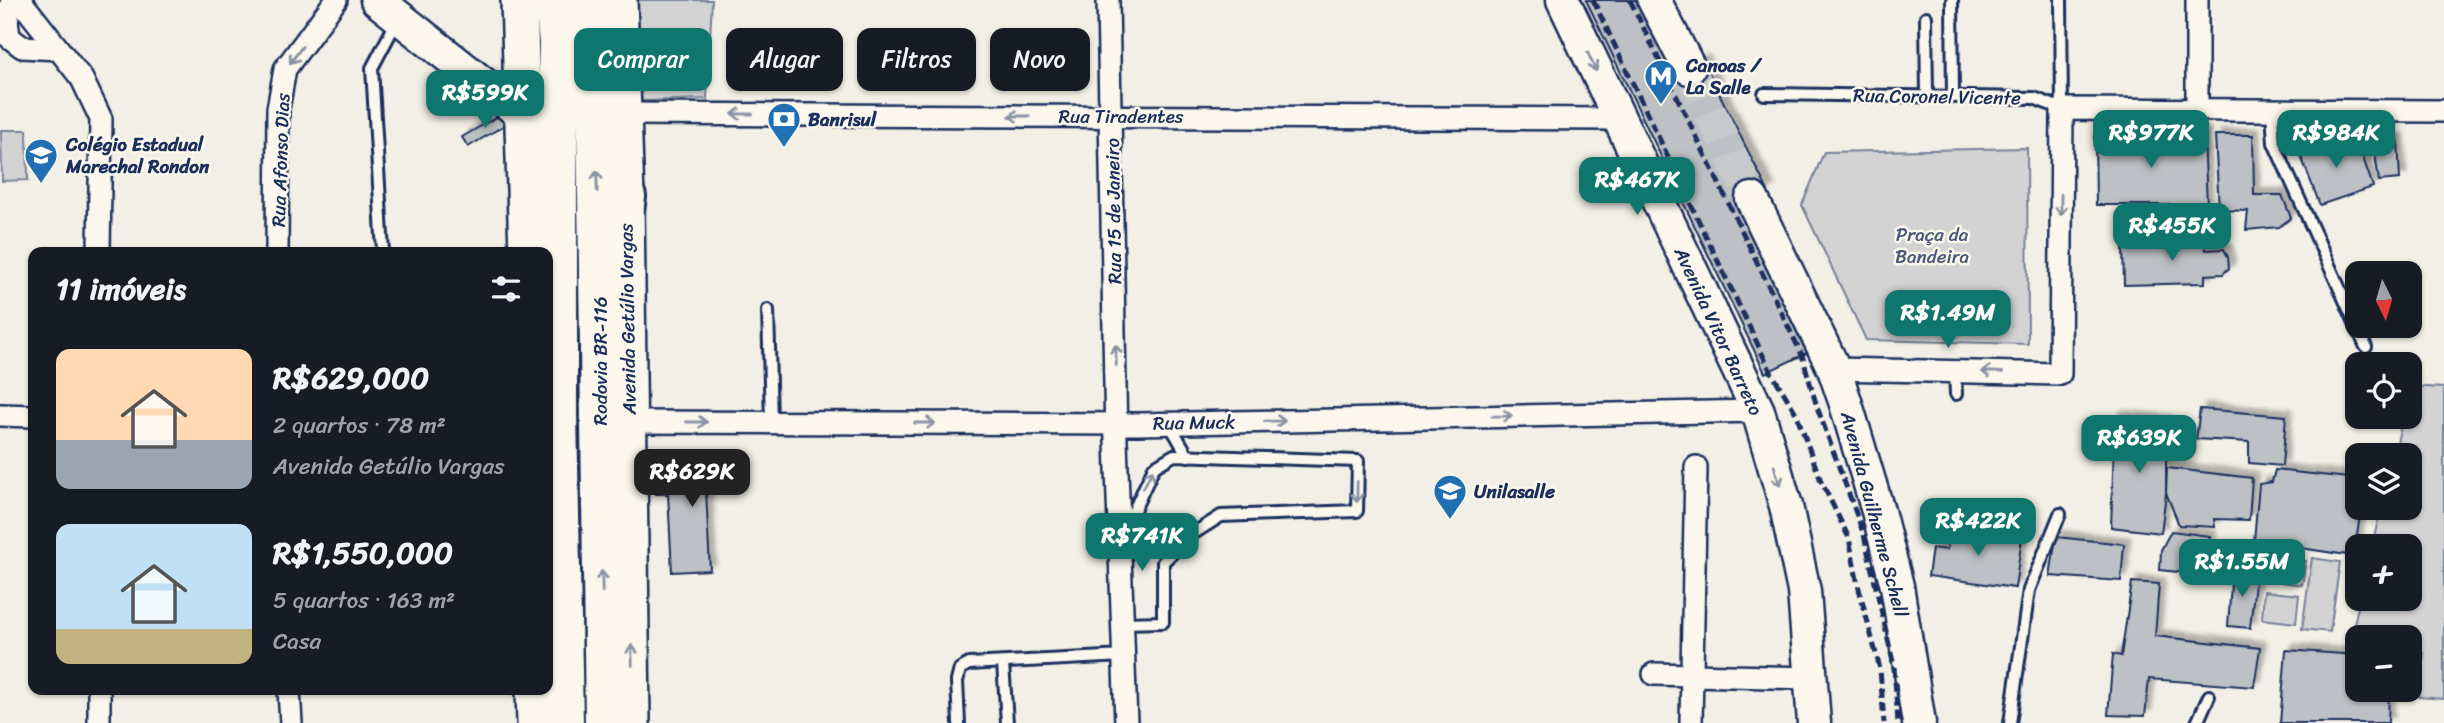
<!DOCTYPE html>
<html lang="pt">
<head>
<meta charset="utf-8">
<style>
	:root { --surface:#171b24; --page:#242831; --text:#f1f3f6; --muted:#9ea1a6; --accent:#0f766e }
	body { margin:0; font-family:Sriracha,sans-serif; background:var(--page); color:var(--text); height:100vh; display:flex; flex-direction:column; font-size:26px; white-space:nowrap }
	* { box-sizing:border-box; margin:0 }
	p { font-size:23px; color:var(--muted) }
	.icon { flex:none; width:38px; height:38px; fill:none; stroke:currentColor; stroke-width:2; stroke-linecap:round; stroke-linejoin:round }
	.map { position:relative; flex:1; overflow:hidden }
	.panel { position:absolute; left:28px; top:247px; width:525px; height:448px; display:flex; flex-direction:column; background:var(--surface); border-radius:14px; box-shadow:0 2px 5px #0004 }
	.panel>* { flex:none }
	.top-card { position:absolute; left:574px; top:28px; width:665px; height:63px; display:flex; gap:14px }
	.needle { width:46px; rotate:175deg }
	.fabs { position:absolute; left:2345px; top:261px; display:grid; gap:14px }
	.fabs a { display:grid; place-items:center; width:77px; height:77px; border-radius:14px; background:var(--surface); box-shadow:0 2px 5px #0004; font-size:35px }
	.price { position:absolute; translate:-50% -60px; padding:0 16px; border-radius:14px; background:var(--accent); color:#fff; font-size:23px; line-height:46px; filter:drop-shadow(0 2px 4px #0008) }
	.price::after { content:''; position:absolute; left:50%; top:42px; width:21px; height:16px; margin-left:-10px; background:inherit; clip-path:polygon(0 0,100% 0,50% 100%) }
	.price.selected { background:#222; color:#fff }
	ul { padding:0; list-style:none }
	li { display:flex; align-items:center; gap:21px; height:175px; padding:0 28px }
	li span { display:grid; place-items:center; flex:none; width:196px; height:140px; border-radius:14px; color:#555 }
	li>.icon { margin-inline-start:auto }
	span .icon { width:84px; height:84px; fill:#fffc; stroke-width:1 }
	li b { font-size:30px }
	h2 { display:flex; justify-content:space-between; align-items:center; height:84px; padding:0 28px; font-size:30px }
	.chip { padding:0 24px; border-radius:14px; background:var(--surface); box-shadow:0 2px 5px #0004; font-size:24px; line-height:63px }
	.chip.selected { background:var(--accent); color:#fff }
	.map>svg:first-child { display:block }
	.green { fill:#d2d3d2; stroke:#768198; stroke-width:2 }
	.building { fill:#bdc0c4; stroke:#1b2f5e; stroke-width:2; filter:url(#shadow) }
	.lines { fill:none; stroke-linecap:round; stroke-linejoin:round }
	.secondary-tunnel { stroke:#c7c9cb; stroke-width:32; stroke-dasharray:32 16; stroke-linecap:butt }
	.lane-casing { stroke:#1b2f5e; stroke-width:16 }
	.street-casing { stroke:#1b2f5e; stroke-width:26 }
	.secondary-casing { stroke:#1b2f5e; stroke-width:37 }
	.primary-casing { stroke:#1b2f5e; stroke-width:40 }
	.highway-casing { stroke:#1b2f5e; stroke-width:44 }
	.lane { stroke:#fbf7ec; stroke-width:10 }
	.street { stroke:#fbf7ec; stroke-width:21 }
	.secondary { stroke:#fbf7ec; stroke-width:32 }
	.primary { stroke:#fbf7ec; stroke-width:35 }
	.highway { stroke:#fbf7ec; stroke-width:38 }
	.rail { stroke:#1b2f5e; stroke-width:5; stroke-dasharray:10 5; stroke-linecap:butt }
	.oneway { stroke:#8b93a5 }
	.labels { text-anchor:middle; stroke-width:5; stroke-linejoin:round; paint-order:stroke }
	.poi-label { font-size:19px; font-weight:bold; fill:#1b2f5e; stroke:#fbf7ec; text-anchor:start }
	.street-label { font-size:19px; fill:#1b2f5e; stroke:#fbf7ec }
	.park-label { font-size:19px; fill:#49587b; stroke:#fbf7ec }
</style>
</head>
<body>
<div class="map">
<svg width="2444" height="723" viewBox="0 0 2444 723">
	<defs>
		<filter id="shadow"><feDropShadow dx="6" dy="-6" stdDeviation="2" flood-color="#0004"/></filter>
	</defs>
	<rect width="100%" height="100%" fill="#f2efe6"/>
	<filter id="ink" filterUnits="userSpaceOnUse"><feTurbulence type="fractalNoise" baseFrequency=".0143" numOctaves="2"/><feDisplacementMap in="SourceGraphic" scale="14" xChannelSelector="R" yChannelSelector="G"/><feConvolveMatrix kernelMatrix="1 2 1 2 8 2 1 2 1" color-interpolation-filters="sRGB"/></filter>
	<g filter="url(#ink)">
		<g class="green">
			<polygon points="630,0 712,0 707,99 642,101 632,94"/>
			<polygon points="1,130 27,130 28,180 2,181"/>
			<polygon points="2027,148 2028,344 1866,340 1802,205 1824,152"/>
			<polygon points="2410,386 2444,388 2444,699 2419,697 2424,653 2410,650 2410,637 2351,636 2360,599 2410,598 2410,546 2372,546 2381,508 2410,508 2410,455 2394,455 2403,417 2410,416"/>
			<polygon points="2272,555 2306,561 2302,585 2268,580"/>
			<polygon points="2312,558 2340,562 2330,632 2302,629"/>
			<polygon points="2264,591 2299,595 2296,623 2262,619"/>
		</g>
		<g class="building">
			<polygon points="1586,0 1637,0 1673,74 1703,61 1768,191 1737,206 1807,353 1765,373"/>
			<polygon points="502,114 508,123 468,147 462,137"/>
			<polygon points="2204,135 2207,205 2096,205 2095,136"/>
			<polygon points="2215,135 2253,135 2254,195 2282,195 2291,218 2279,227 2246,230 2248,211 2219,210"/>
			<polygon points="2373,140 2398,140 2400,179 2379,181"/>
			<polygon points="2358,143 2373,187 2320,205 2297,146"/>
			<polygon points="2204,242 2206,250 2224,249 2228,257 2229,268 2223,274 2205,275 2205,283 2124,285 2123,245"/>
			<polygon points="2200,409 2286,416 2282,466 2249,463 2249,442 2196,439"/>
			<polygon points="2115,417 2166,422 2166,493 2161,533 2111,527"/>
			<polygon points="738,464 739,491 706,492 710,570 672,572 668,494 656,494 655,467"/>
			<polygon points="2167,468 2252,478 2249,520 2214,519 2215,527 2179,525 2166,493"/>
			<polygon points="2275,470 2357,479 2357,508 2361,508 2354,556 2254,541 2259,484 2272,482"/>
			<polygon points="1950,528 2022,537 2015,588 1928,576 1932,548 1947,550"/>
			<polygon points="2171,531 2210,536 2205,575 2160,570 2161,550"/>
			<polygon points="2056,537 2124,544 2121,581 2050,576"/>
			<polygon points="2232,570 2256,573 2250,628 2228,626"/>
			<polygon points="2132,582 2159,584 2155,636 2260,648 2254,687 2149,679 2145,716 2108,715 2113,654 2121,656"/>
			<polygon points="2286,650 2357,655 2357,690 2389,690 2388,723 2280,723"/>
		</g>
		<g class="lines">
			<polyline class="secondary-tunnel" points="1689,68 1752,199"/>
			<defs>
				<g id="lane">
					<polyline points="1952,0 1953,96"/>
					<polyline points="1926,17 1927,95"/>
					<polyline points="1764,94 2034,98 2062,109 2061,0"/>
					<polyline points="2272,111 2274,143 2366,347"/>
					<polyline points="383,252 372,68 391,32 399,22"/>
					<polyline points="768,310 771,422"/>
					<polyline points="1955,371 1956,394"/>
					<polyline points="1169,423 1188,456"/>
					<polyline points="1123,623 1163,622 1163,562 1191,535 1221,516 1357,511 1358,461 1174,455 1154,467 1124,532"/>
					<polyline points="1003,663 1007,723"/>
					<polyline points="959,723 957,681 960,669 969,664 1124,656"/>
					<polyline points="2010,723 2029,590 2060,514"/>
					<polyline points="2197,723 2209,696"/>
				</g>
				<g id="street">
					<polyline points="12,0 7,20 9,37 22,47 58,49"/>
					<polyline points="20,0 82,79 101,119 99,252"/>
					<polyline points="1108,0 1116,441 1126,723"/>
					<polyline points="2197,0 2197,110"/>
					<polyline points="623,114 1619,119"/>
					<polyline points="277,252 278,109 285,69 336,0"/>
					<polyline points="1834,369 2060,374 2062,109 2444,111"/>
					<polyline points="0,415 33,416"/>
					<polyline points="629,422 1138,424 1758,411"/>
					<polyline points="1654,674 1811,678"/>
					<polyline points="99,690 99,723"/>
					<polyline points="289,690 291,723"/>
					<polyline points="1691,723 1696,467"/>
				</g>
				<g id="secondary">
					<polyline points="377,0 524,116"/>
					<polyline points="1563,0 1758,411 1786,506 1804,591 1814,723"/>
					<polyline points="1654,0 1689,68"/>
					<polyline points="1752,199 1834,369 1845,401 1878,511 1897,586 1919,723"/>
				</g>
				<g id="primary">
					<polyline points="519,0 527,252"/>
					<polyline points="619,0 626,197 632,723"/>
					<polyline points="534,690 535,723"/>
				</g>
				<g id="highway">
					<polyline points="554,0 558,42 558,413 564,723"/>
					<polyline points="591,0 595,43 604,723"/>
					<polyline points="617,256 626,197"/>
				</g>
			</defs>
			<use href="#lane" class="lane-casing"/>
			<use href="#street" class="street-casing"/>
			<use href="#secondary" class="secondary-casing"/>
			<use href="#primary" class="primary-casing"/>
			<use href="#highway" class="highway-casing"/>
			<use href="#lane" class="lane"/>
			<use href="#street" class="street"/>
			<use href="#secondary" class="secondary"/>
			<use href="#primary" class="primary"/>
			<use href="#highway" class="highway"/>
			<g class="rail">
				<polyline points="1593,0 1770,370 1796,413 1821,481 1849,538 1858,585 1880,669 1884,723"/>
				<polyline points="1630,0 1802,355 1817,407 1864,535 1894,666 1898,723"/>
			</g>
		</g>
		<defs><path id="oneway-shaft" d="M-6 0H5M1.5-3L5.5 0L1.5 3" fill="none" stroke-width="1.6" stroke-linecap="round" stroke-linejoin="round" transform="scale(1.75)"/></defs>
		<g class="oneway">
			<use href="#oneway-shaft" transform="translate(296 55) rotate(126)"/>
			<use href="#oneway-shaft" transform="translate(1592 62) rotate(65)"/>
			<use href="#oneway-shaft" transform="translate(742 114) rotate(-180)"/>
			<use href="#oneway-shaft" transform="translate(1019 116) rotate(-180)"/>
			<use href="#oneway-shaft" transform="translate(597 181) rotate(-91)"/>
			<use href="#oneway-shaft" transform="translate(2061 205) rotate(90)"/>
			<use href="#oneway-shaft" transform="translate(1116 355) rotate(-91)"/>
			<use href="#oneway-shaft" transform="translate(1992 372) rotate(-178)"/>
			<use href="#oneway-shaft" transform="translate(1502 416) rotate(-1)"/>
			<use href="#oneway-shaft" transform="translate(1275 421) rotate(-1)"/>
			<use href="#oneway-shaft" transform="translate(697 422)"/>
			<use href="#oneway-shaft" transform="translate(925 423)"/>
			<use href="#oneway-shaft" transform="translate(1777 476) rotate(74)"/>
			<use href="#oneway-shaft" transform="translate(1148 479) rotate(-63)"/>
			<use href="#oneway-shaft" transform="translate(1357 492) rotate(91)"/>
			<use href="#oneway-shaft" transform="translate(602 581) rotate(-91)"/>
			<use href="#oneway-shaft" transform="translate(632 655) rotate(-91)"/>
		</g>
	</g>
	<defs>
		<symbol id="metro-pin" viewBox="-11 -11 22 30"><path d="M0 17L-7.5 6A9.5 9.5 0 1 1 7.5 6Z" fill="#1f6fb2" stroke="#fbf7ec"/><path d="M-5.5 5V-5H-3L0 0L3-5H5.5V5H3V-.5L0 4L-3-.5V5Z" fill="#fff"/></symbol>
		<symbol id="bank-pin" viewBox="-11 -11 22 30"><path d="M0 17L-7.5 6A9.5 9.5 0 1 1 7.5 6Z" fill="#1f6fb2" stroke="#fbf7ec"/><path d="M-6-4H6V4H-6ZM0-2.3a2.3 2.3 0 1 0 0 4.6a2.3 2.3 0 1 0 0-4.6Z" fill="#fff"/></symbol>
		<symbol id="school-pin" viewBox="-11 -11 22 30"><path d="M0 17L-7.5 6A9.5 9.5 0 1 1 7.5 6Z" fill="#1f6fb2" stroke="#fbf7ec"/><path d="M0-5L7-2L0 1L-7-2ZM-4 1L0 2.5L4 1V4Q0 6-4 4Z" fill="#fff"/></symbol>
		<symbol id="university-pin" viewBox="-11 -11 22 30"><path d="M0 17L-7.5 6A9.5 9.5 0 1 1 7.5 6Z" fill="#1f6fb2" stroke="#fbf7ec"/><path d="M0-5L7-2L0 1L-7-2ZM-4 1L0 2.5L4 1V4Q0 6-4 4Z" fill="#fff"/></symbol>
	</defs>
	<g fill-rule="evenodd">
		<use href="#metro-pin" x="1642" y="57" width="38" height="52"/>
		<use href="#bank-pin" x="765" y="100" width="38" height="52"/>
		<use href="#school-pin" x="22" y="136" width="38" height="52"/>
		<use href="#university-pin" x="1431" y="472" width="38" height="52"/>
	</g>
	<g class="labels">
		<g class="poi-label">
			<text x="1686" y="72">Canoas /<tspan x="1686" dy="22">La Salle</tspan></text>
			<text x="808" y="126">Banrisul</text>
			<text x="66" y="151">Colégio Estadual<tspan x="66" dy="22">Marechal Rondon</tspan></text>
			<text x="1474" y="498">Unilasalle</text>
		</g>
		<g class="street-label">
			<text transform="translate(1937 96) rotate(1)" y="7">Rua Coronel Vicente</text>
			<text x="1121" y="123">Rua Tiradentes</text>
			<text transform="translate(280 160) rotate(-88)" y="7">Rua Afonso Dias</text>
			<text transform="translate(1113 211) rotate(-91)" y="7">Rua 15 de Janeiro</text>
			<text transform="translate(627 319) rotate(-91)" y="7">Avenida Getúlio Vargas</text>
			<text transform="translate(1719 331) rotate(65)" y="7">Avenida Vitor Barreto</text>
			<text transform="translate(600 361) rotate(-90)" y="7">Rodovia BR-116</text>
			<text transform="translate(1194 422) rotate(-1)" y="7">Rua Muck</text>
			<text transform="translate(1875 514) rotate(75)" y="7">Avenida Guilherme Schell</text>
		</g>
		<g class="park-label">
			<text x="1932" y="241">Praça da<tspan x="1932" dy="22">Bandeira</tspan></text>
		</g>
	</g>
</svg>
<div class="fabs">
<a><svg class="needle" viewBox="-14 -14 28 28"><path d="M0-13l5 13h-10z" fill="#e53935"/><path d="M0 13l5-13h-10z" fill="#9ea1a6"/></svg></a>
<a><svg class="icon" aria-label="locate" viewBox="0 0 24 24"><circle cx="12" cy="12" r="6"/><path d="M12 2v4M12 18v4M2 12h4M18 12h4"/></svg></a>
<a><svg class="icon" aria-label="layers" viewBox="0 0 24 24"><path d="M12 4l9 5-9 5-9-5zM3 14l9 5 9-5"/></svg></a>
<a>+</a>
<a>−</a>
</div>
<b class="price" style="left:485px;top:130px">R$599K</b>
<b class="price" style="left:2151px;top:170px">R$977K</b>
<b class="price" style="left:2336px;top:170px">R$984K</b>
<b class="price" style="left:1637px;top:217px">R$467K</b>
<b class="price" style="left:2172px;top:263px">R$455K</b>
<b class="price" style="left:1948px;top:350px">R$1.49M</b>
<b class="price" style="left:2139px;top:475px">R$639K</b>
<b class="price selected" style="left:692px;top:509px">R$629K</b>
<b class="price" style="left:1978px;top:558px">R$422K</b>
<b class="price" style="left:1142px;top:573px">R$741K</b>
<b class="price" style="left:2242px;top:599px">R$1.55M</b>
<div class="top-card">
<a class="chip selected">Comprar</a>
<a class="chip">Alugar</a>
<a class="chip">Filtros</a>
<a class="chip">Novo</a>
</div>
<section class="panel">
<h2>11 imóveis<svg class="icon" aria-label="filters" viewBox="0 0 24 24"><path d="M4 7h16M4 17h16"/><circle cx="9" cy="7" r="2"/><circle cx="15" cy="17" r="2"/></svg></h2>
<ul>
<li><span style="background:linear-gradient(#ffd9b3 65%,#9aa5b1 0)"><svg class="icon" aria-label="home" viewBox="0 0 24 24"><path d="M3 11l9-7 9 7M6 9v11h12V9"/></svg></span><div><b>R$629,000</b><p>2 quartos · 78 m²</p><p>Avenida Getúlio Vargas</p></div></li>
<li><span style="background:linear-gradient(#bfe0f5 75%,#c2b280 0)"><svg class="icon" aria-label="home" viewBox="0 0 24 24"><path d="M3 11l9-7 9 7M6 9v11h12V9"/></svg></span><div><b>R$1,550,000</b><p>5 quartos · 163 m²</p><p>Casa</p></div></li>
</ul>
</section>
</div>
</body>
</html>
